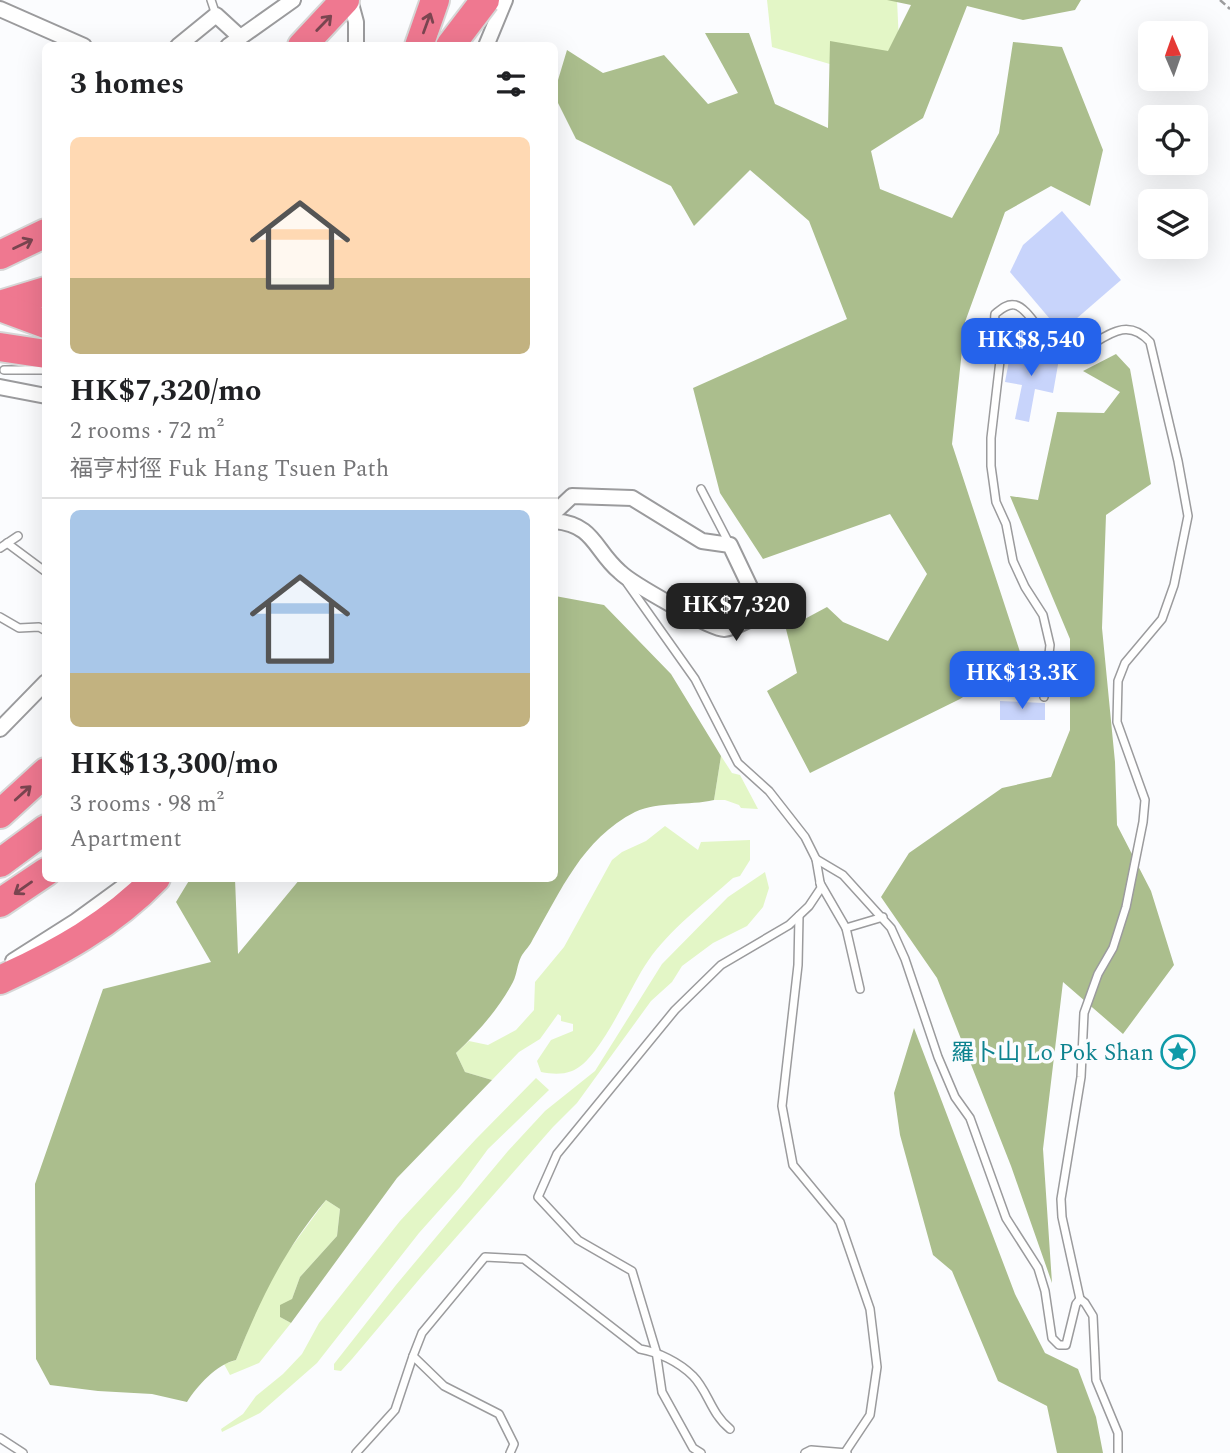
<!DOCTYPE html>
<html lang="en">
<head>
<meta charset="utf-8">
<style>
	:root { --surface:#fff; --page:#f6f6f6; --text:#202124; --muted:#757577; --line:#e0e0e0; --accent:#2563eb }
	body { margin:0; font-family:Spectral,"Noto Sans TC",serif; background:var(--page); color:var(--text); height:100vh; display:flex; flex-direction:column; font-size:26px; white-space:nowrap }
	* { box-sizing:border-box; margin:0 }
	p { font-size:23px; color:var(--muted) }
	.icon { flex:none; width:38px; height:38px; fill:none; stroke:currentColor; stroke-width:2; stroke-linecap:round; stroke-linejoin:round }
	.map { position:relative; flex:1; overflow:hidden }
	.panel { position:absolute; left:42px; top:42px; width:516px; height:840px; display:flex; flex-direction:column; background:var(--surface); border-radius:10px; box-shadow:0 7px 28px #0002 }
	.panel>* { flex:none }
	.needle { width:46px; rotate:358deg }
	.tools { position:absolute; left:1138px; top:21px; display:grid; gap:14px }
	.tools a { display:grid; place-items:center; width:70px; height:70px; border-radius:10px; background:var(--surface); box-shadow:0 7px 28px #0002; font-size:35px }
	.price { position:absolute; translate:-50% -60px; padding:0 16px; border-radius:14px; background:var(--accent); color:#fff; font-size:23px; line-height:46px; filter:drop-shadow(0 2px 4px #0008) }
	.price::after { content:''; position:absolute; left:50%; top:42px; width:21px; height:16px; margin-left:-10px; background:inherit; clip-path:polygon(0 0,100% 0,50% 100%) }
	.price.selected { background:#222; color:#fff }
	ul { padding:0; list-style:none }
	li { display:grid; align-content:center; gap:14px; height:371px; padding:0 28px }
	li+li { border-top:2px solid var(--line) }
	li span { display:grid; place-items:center; height:217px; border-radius:10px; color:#555 }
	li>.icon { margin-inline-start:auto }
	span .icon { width:126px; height:126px; fill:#fffc; stroke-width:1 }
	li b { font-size:30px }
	h2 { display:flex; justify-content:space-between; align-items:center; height:84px; padding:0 28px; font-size:30px }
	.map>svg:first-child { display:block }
	.green { fill:#e3f6c6 }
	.forest { fill:#abbe8d }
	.building { fill:#c8d4fb }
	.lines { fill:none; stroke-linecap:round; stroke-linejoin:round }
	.lane-casing { stroke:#9b9b9d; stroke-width:10 }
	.street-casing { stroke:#9b9b9d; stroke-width:18 }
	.highway-casing { stroke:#d6d6d6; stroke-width:32 }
	.path { stroke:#9c9c9e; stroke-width:2.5; stroke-dasharray:7 3.5; stroke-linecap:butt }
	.lane { stroke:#fff; stroke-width:7 }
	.street { stroke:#fff; stroke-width:14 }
	.highway { stroke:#ef7890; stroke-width:28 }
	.highway-bridge-casing { stroke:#d6d6d6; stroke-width:32; stroke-linecap:butt }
	.highway-bridge { stroke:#ef7890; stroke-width:28 }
	.oneway { stroke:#7a4550 }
	.labels { text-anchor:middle; stroke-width:7; stroke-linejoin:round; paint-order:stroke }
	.culture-label { font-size:23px; fill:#0d838f; stroke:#fbfcfe; text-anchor:end }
</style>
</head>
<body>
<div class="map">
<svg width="1230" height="1453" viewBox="0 0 1230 1453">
	<rect width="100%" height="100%" fill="#fbfcfe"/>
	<g class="green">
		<polygon points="767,0 897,0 901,85 772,47"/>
		<polygon points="721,756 732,773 740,775 758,809 741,808 739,805 725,800 714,800"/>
		<path d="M665 826 698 850 701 842 750 840V860L740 876 733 878C704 904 670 929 648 961 630 986 600 1061 572 1071 561 1075 552 1074 541 1072L537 1061 551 1040 573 1031V1024L561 1021V1016L558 1014 540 1039 519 1052 492 1080 465 1072 456 1053 469 1041 488 1045 516 1030 534 1010 535 982 564 947 612 860 622 852 646 841Z"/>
		<polygon points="765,872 769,888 763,907 747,926 713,943 682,966 672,982 651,1001 577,1103 553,1127 422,1276 352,1359 341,1371 334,1370 334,1364 396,1285 508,1151 545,1111 595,1071 662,964 728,897"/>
		<polygon points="536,1078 549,1090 488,1149 460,1187 419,1233 317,1363 260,1413 222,1432 221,1429 243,1414 256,1396 283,1374 302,1354 319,1323 400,1221 476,1139"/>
		<polygon points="326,1200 340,1209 337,1236 300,1277 292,1299 280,1317 291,1323 259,1363 230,1375 224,1364 236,1360 261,1298 287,1253"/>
	</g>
	<g class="forest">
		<polygon points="887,0 1081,0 1075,10 1023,20 967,6 923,118 871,151 880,189 952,218 999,133 1013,42 1062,47 1103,150 1090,206 1051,186 1005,212 965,322 952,444 1022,658 960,699 810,773 767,691 797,673 786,629 827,607 843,622 888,641 927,574 890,514 763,559 720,493 693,388 847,319 809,221 750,170 694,226 671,186 576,139 555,97 555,90 567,50 603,73 664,55 708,104 738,93 705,33 749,33 775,104 828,128 830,41 888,51 911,5"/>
		<polygon points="1116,354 1130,369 1151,484 1106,515 1102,628 1115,762 1117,825 1151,891 1174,965 1123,1034 1063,982 1043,1149 1052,1283 1011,1166 937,978 881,897 909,853 1002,788 1051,777 1070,730 1070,639 1010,496 1038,500 1057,412 1104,413 1120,392 1083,371"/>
		<path d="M555 596 604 605 671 674 721 756 714 800C688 806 660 801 635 812 582 839 561 891 533 939 530 946 524 951 521 957 517 965 517 974 513 982 498 1010 478 1032 456 1053L465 1072 492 1080 397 1178 291 1323 280 1317V1305L292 1299 300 1277 337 1236 340 1209 326 1200C284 1250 260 1300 236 1360 217 1364 197 1386 187 1402L152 1394 98 1391 50 1385 36 1359 35 1184 103 989 211 962 176 902 190 879H235L238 954 300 879 555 878Z"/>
		<polygon points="914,1028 1015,1294 1045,1353 1078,1369 1096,1417 1103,1453 1057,1453 1047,1406 998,1381 952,1271 933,1255 900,1135 894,1093"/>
	</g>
	<g class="building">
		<polygon points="1062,211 1121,280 1061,332 1010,272 1023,245"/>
		<polygon points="1011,350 1059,359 1053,393 1035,389 1029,422 1015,419 1022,385 1005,382"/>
		<polygon points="1000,701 1045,703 1045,720 1000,720"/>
	</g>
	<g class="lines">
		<defs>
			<g id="lane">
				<polyline points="211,0 216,15"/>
				<polyline points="4,370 46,370"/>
				<polyline points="701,489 730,545"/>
				<polyline points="7,543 46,572"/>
				<polyline points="0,548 18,536"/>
				<polyline points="627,583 695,679 738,763 769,791 805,837 816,859 843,875 891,928 905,959 938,1057 955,1097 970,1118 1006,1218 1038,1268 1045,1291 1052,1338 1059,1345 1066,1345 1076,1304 1080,1299 1085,1303 1093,1316 1096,1380 1118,1433 1118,1453"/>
				<polyline points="0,617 19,628 39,627 46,631"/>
				<path d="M1044 697 1050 645 1043 615 1025 587 1013 561 1006 524 996 502 991 466V438L1001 352C1000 339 993 328 995 314 1000 310 1007 303 1015 305 1027 307 1040 333 1050 341 1058 348 1066 351 1076 353 1102 342 1124 313 1150 342L1178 461 1188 516 1174 585 1162 619 1125 663 1118 681 1117 722 1145 800 1143 822 1126 907 1113 948 1098 974 1084 1013 1081 1077 1061 1199 1062 1217 1080 1299"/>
				<polyline points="820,883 846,928 860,989"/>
				<polyline points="799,916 798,965 782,1106 793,1165 840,1222 870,1309 877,1367 870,1415 846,1451"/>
				<polyline points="846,928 883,917"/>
				<polyline points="0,1438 23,1453"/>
				<polyline points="356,1453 395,1410 413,1356"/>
				<path d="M510 1453 514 1444 499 1414 444 1386 413 1356 422 1333 485 1257 524 1259 640 1349C658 1352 679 1362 693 1376 708 1391 711 1414 730 1429"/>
				<polyline points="701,1453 693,1448 662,1392 656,1351 632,1271 578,1240 538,1197 557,1154 675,1010 721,965 789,925 809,906 821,888 816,859"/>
				<polyline points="805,1453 811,1450 847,1453"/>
			</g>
			<g id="street">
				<polyline points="350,0 356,22 356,46"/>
				<polyline points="0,9 84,46"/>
				<polyline points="178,46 216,15 240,37"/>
				<polyline points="228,46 293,0"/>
				<polyline points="486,46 505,0"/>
				<polyline points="0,387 46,396"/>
				<path d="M555 512 572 496 632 498 702 541 730 545 762 612 760 615C749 619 735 628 724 629 711 629 631 583 620 572 594 550 595 525 555 521"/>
				<polyline points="0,729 46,682"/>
				<polyline points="13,961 76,921 135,878"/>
			</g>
			<g id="highway">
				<polyline points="302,46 345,0"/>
				<polyline points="419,46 435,0"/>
				<polyline points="0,255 46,233"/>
				<polyline points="0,305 46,291"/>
				<polyline points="0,307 46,324"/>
				<polyline points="0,347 46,354"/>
				<polyline points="0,814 46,772"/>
				<polyline points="0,863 46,829"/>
				<polyline points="0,903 46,872"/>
				<path d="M0 980C57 954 112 924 156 878"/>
			</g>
		</defs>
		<use href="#lane" class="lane-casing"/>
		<use href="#street" class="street-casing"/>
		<use href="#highway" class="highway-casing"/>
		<polyline class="path" points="1220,0 1230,9"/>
		<use href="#lane" class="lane"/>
		<use href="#street" class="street"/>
		<use href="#highway" class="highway"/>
		<defs>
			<polyline id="highway-bridge" points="450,46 485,0"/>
		</defs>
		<use href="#highway-bridge" class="highway-bridge-casing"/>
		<use href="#highway-bridge" class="highway-bridge"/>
	</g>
	<defs><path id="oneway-shaft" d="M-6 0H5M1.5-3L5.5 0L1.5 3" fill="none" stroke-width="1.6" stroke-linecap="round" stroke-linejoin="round" transform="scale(1.75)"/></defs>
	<g class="oneway">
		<use href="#oneway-shaft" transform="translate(324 23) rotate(-46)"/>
		<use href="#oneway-shaft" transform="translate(427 23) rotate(-70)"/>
		<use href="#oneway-shaft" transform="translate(23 244) rotate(-26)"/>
		<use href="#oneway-shaft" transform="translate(23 793) rotate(-42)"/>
		<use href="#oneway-shaft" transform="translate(23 888) rotate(145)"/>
	</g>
	<defs>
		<symbol id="sight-ring" viewBox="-11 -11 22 22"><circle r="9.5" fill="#fbfcfe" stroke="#0f9aa8" stroke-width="1.5"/><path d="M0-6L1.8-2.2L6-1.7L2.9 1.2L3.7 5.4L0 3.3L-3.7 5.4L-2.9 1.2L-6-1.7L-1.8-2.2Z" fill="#0f9aa8"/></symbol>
	</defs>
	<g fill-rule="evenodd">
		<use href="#sight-ring" x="1159" y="1033" width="38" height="38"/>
	</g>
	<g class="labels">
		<g class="culture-label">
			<text x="1154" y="1060">羅卜山 Lo Pok Shan</text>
		</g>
	</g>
</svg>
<div class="tools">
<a><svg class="needle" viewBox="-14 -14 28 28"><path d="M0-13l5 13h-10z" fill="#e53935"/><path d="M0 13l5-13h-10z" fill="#757577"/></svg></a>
<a><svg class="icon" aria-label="locate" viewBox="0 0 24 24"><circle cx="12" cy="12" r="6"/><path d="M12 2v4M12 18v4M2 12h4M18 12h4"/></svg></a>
<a><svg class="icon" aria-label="layers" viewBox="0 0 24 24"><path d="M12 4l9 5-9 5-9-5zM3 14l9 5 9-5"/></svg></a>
</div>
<b class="price" style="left:1031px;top:378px">HK$8,540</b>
<b class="price selected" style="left:736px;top:643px">HK$7,320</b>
<b class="price" style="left:1022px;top:711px">HK$13.3K</b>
<section class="panel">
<h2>3 homes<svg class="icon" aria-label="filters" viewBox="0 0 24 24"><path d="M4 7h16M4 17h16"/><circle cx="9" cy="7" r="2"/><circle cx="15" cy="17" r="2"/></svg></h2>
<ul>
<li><span style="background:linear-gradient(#ffd9b3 65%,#c2b280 0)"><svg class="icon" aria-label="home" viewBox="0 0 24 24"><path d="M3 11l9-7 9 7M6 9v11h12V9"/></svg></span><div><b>HK$7,320/mo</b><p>2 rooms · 72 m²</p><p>福亨村徑 Fuk Hang Tsuen Path</p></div></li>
<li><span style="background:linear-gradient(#a9c7e8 75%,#c2b280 0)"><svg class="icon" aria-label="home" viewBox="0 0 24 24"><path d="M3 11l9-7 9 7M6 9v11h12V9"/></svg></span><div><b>HK$13,300/mo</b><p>3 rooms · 98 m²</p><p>Apartment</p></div></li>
</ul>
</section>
</div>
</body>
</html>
